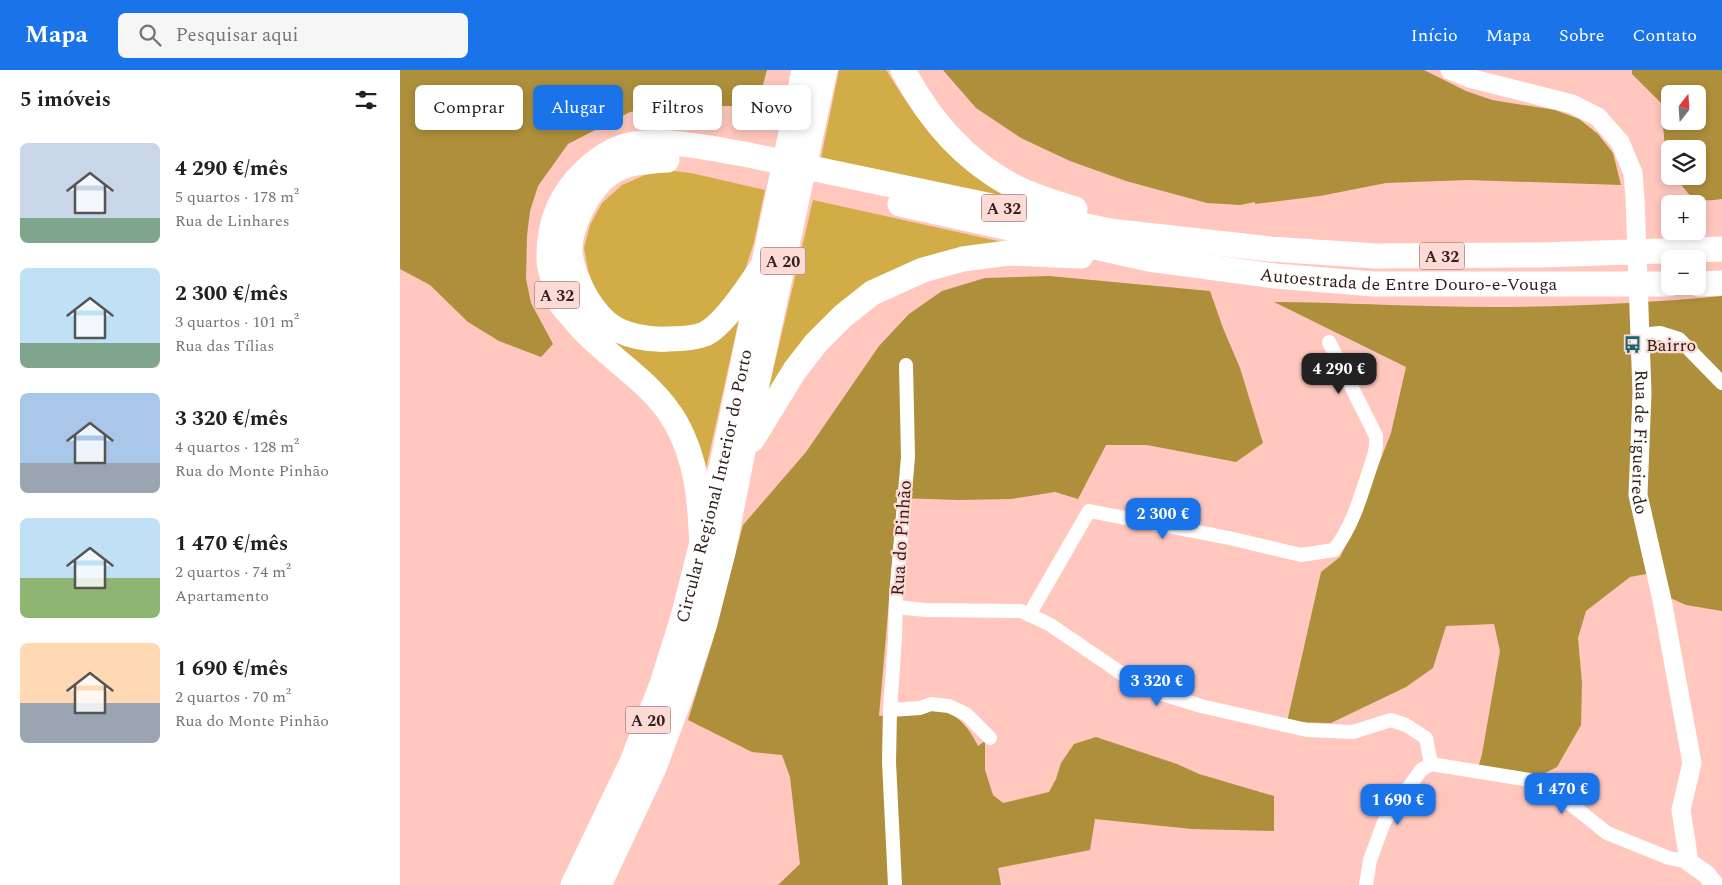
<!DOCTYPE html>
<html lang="pt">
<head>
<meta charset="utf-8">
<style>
	:root { --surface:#fff; --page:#f6f6f6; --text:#202124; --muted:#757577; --accent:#1a73e8 }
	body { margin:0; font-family:Spectral,serif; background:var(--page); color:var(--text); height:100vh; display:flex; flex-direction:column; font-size:19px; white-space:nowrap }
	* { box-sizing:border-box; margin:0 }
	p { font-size:16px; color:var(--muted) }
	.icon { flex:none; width:28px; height:28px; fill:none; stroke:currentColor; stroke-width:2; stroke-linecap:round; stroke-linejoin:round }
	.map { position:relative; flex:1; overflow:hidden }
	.side { display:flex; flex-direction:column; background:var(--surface); width:400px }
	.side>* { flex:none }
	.guide { position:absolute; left:15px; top:15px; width:475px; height:45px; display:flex; gap:10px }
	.needle { width:32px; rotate:17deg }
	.fabs { position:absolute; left:1261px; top:15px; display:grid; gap:10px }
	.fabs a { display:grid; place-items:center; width:45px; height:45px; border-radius:8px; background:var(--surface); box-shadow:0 2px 8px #0003; font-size:25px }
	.price { position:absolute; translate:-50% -42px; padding:0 11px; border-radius:10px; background:var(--accent); color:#fff; font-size:16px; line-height:32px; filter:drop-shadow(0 1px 2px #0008) }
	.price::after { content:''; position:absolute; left:50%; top:30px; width:15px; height:11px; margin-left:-8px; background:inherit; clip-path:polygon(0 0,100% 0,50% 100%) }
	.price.current { background:#222; color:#fff }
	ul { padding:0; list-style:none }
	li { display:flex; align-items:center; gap:15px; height:125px; padding:0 20px }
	li span { display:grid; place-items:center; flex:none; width:140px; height:100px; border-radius:8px; color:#555 }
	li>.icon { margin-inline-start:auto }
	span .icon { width:60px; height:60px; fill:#fffc; stroke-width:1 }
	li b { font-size:21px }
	h2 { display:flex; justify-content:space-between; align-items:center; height:60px; padding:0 20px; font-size:21px }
	.chip { padding:0 18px; border-radius:8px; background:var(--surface); box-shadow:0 2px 8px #0003; font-size:18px; line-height:45px }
	.chip.current { background:var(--accent); color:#fff }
	header { display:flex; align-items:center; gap:30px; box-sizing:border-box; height:70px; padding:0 25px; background:var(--accent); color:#fff }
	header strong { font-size:24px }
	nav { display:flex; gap:28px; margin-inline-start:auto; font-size:18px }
	.search { width:350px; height:45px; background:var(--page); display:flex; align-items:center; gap:12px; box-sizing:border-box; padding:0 18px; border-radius:8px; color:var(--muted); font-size:19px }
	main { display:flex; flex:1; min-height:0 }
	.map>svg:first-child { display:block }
	.green { fill:#d2ad47 }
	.forest { fill:#ae8f3b; fill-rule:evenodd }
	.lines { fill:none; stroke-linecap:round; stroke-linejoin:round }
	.street { stroke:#fff; stroke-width:14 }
	.secondary { stroke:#fff; stroke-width:19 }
	.highway { stroke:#fff; stroke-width:25 }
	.labels { text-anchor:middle; stroke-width:4.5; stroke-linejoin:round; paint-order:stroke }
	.shield { fill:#fddad5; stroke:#715854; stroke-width:1 }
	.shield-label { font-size:16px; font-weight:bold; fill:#35201d }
	.street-label { font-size:18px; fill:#35201d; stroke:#fddad5 }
	.poi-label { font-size:18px; fill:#35201d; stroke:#fddad5; text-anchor:start }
</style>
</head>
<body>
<header>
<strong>Mapa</strong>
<div class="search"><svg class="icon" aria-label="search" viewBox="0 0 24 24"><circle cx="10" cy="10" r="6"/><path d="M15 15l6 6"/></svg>Pesquisar aqui</div>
<nav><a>Início</a><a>Mapa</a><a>Sobre</a><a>Contato</a></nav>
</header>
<main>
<section class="side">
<h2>5 imóveis<svg class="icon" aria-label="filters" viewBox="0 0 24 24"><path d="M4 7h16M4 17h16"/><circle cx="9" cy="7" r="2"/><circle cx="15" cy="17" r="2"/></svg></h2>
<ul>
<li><span style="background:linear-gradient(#c9d6e8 75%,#7fa58c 0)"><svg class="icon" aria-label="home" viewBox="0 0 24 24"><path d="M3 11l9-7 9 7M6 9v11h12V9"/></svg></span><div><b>4 290 €/mês</b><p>5 quartos · 178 m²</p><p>Rua de Linhares</p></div></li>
<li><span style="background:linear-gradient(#bfe0f5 75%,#7fa58c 0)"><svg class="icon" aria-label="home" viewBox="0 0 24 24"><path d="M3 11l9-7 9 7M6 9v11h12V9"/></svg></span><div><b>2 300 €/mês</b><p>3 quartos · 101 m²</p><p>Rua das Tílias</p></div></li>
<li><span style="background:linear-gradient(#a9c7e8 70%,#9aa5b1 0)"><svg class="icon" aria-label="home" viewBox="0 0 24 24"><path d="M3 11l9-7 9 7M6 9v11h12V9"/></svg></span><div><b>3 320 €/mês</b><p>4 quartos · 128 m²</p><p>Rua do Monte Pinhão</p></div></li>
<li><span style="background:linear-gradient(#bfe0f5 60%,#8fb573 0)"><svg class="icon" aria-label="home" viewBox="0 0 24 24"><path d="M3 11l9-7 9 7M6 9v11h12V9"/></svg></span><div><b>1 470 €/mês</b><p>2 quartos · 74 m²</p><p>Apartamento</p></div></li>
<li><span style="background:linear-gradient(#ffd9b3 60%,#9aa5b1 0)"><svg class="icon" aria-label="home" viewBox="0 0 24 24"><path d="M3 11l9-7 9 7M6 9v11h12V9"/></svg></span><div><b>1 690 €/mês</b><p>2 quartos · 70 m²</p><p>Rua do Monte Pinhão</p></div></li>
</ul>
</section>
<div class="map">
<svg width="1322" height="815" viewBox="0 0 1322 815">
	<rect width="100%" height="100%" fill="#ffc7be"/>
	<g class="green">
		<path d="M439 0H486C510 38 534 74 570 102 582 112 600 119 614 126V132L421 88Z"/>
		<polygon points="273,101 291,103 365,120 354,172 345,200 334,222 315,243 294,256 235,258 212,245 197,225 188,200 184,178 190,155 202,133 222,115 245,105"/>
		<polygon points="413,130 616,175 517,195 366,331"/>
		<polygon points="175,227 227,275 260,282 287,279 339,249 304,408 247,311"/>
	</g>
	<g class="forest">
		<polygon points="0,0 367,0 360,26 348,36 262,36 230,42 168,74 138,116 130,141 127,166 126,209 131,233 153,274 141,287 99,271 81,260 68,252 30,215 0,199"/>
		<polygon points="543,0 1024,0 1066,21 1092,30 1155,40 1179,49 1198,64 1213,83 1221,115 1068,110 986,113 920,126 855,134 855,132 840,135 807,133 726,111 670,91 621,68 576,38"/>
		<path d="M1232 0H1322V129C1295 133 1289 129 1277 106H1298V79H1270V90L1265 78 1261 33 1232 4ZM1270 24H1298V51H1270Z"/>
		<path d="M649 206 810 221 823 258 840 298 863 373 836 392 747 375H706L678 429 655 422 611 429 559 430 498 428 479 646C524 644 552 623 578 676L585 671V700L593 725 603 733 649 722 656 709 661 693 674 674 696 667 777 694 799 704 874 726V761L792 759 695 749 690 780 598 798 601 815H378L400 794 390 707 382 685 352 682 288 650 313 570 343 455 406 382 479 276 509 244 542 221 585 208Z"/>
		<path d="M1322 226V541L1286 535 1268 527 1246 504 1230 507 1186 541 1178 568 1182 613 1181 655 1157 697 1137 707 1077 702 1082 684 1100 581 1094 554 1046 556 1033 598 1006 617 931 653 887 652 921 502 940 487 951 465 991 363 1006 297 874 232C926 232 977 235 1029 236 1127 239 1225 235 1322 226Z"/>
	</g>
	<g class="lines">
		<g class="street">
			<polyline points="1240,265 1260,263 1279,269 1322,313"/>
			<polyline points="496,537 526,540 621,541 649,554 743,618 801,636 907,660 953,662 991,650 1006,655 1026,668 1031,694"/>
			<path d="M629 545 689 441 829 468 901 485 934 480C955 453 963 418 974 386L976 376V366L929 272"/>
			<polyline points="490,640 520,638 531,634 549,636 566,644 590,668"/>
			<polyline points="1031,694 1130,710 1163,728 1207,763 1269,788 1289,792"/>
			<polyline points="495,815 489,692 490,640 495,569 496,526 508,387 506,295"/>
			<polyline points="966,815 970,790 984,752 1021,700 1031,694"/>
		</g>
		<path class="secondary" id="s1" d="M1050 0 1069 8 1172 34 1198 47 1220 72 1233 103 1235 128 1242 323 1238 425 1262 530 1292 693 1281 740 1289 792 1306 804 1315 815"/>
		<g class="highway">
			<path d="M503 0C528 48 563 89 611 115 631 126 653 132 675 139"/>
			<path d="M267 90C247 91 225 92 209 104 198 112 189 125 183 136 177 148 171 162 170 176 169 201 188 237 207 253 223 266 248 270 268 269 280 269 295 268 305 264 325 254 351 213 364 194"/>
			<path id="s2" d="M500 134 749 189 875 206 974 214H1270"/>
			<polyline points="1298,214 1322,213"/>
			<polyline points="352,370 395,300 416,273 443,246 472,223 523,200 563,189 608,183 681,186"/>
			<path d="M302 477C300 433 298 392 276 353 251 309 203 286 173 248 169 243 162 237 159 230 156 225 155 218 154 212 152 205 149 197 149 190 148 154 160 124 186 100 197 90 210 80 225 76 264 67 306 78 344 84L710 161 870 179 976 186 1141 185 1322 179"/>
			<path id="s3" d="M173 815 232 692 262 614 283 547 322 394 404 0"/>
			<polyline points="199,815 254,698 283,620 305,553 323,482 351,341 425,0"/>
		</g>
	</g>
	<defs>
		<symbol id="bus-bare" viewBox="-9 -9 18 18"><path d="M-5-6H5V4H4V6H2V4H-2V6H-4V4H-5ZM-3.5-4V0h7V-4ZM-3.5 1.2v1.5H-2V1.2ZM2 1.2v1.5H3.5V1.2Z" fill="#1a6670" stroke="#fddad5" stroke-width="2.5" paint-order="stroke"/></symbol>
	</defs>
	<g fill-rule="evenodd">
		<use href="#bus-bare" x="1220" y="262" width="25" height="25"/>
	</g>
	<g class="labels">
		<g class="shield">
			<rect x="581.5" y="124.5" width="45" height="27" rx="4"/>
			<rect x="1019.5" y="172.5" width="45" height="27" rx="4"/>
			<rect x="360.5" y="177.5" width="45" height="27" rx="4"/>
			<rect x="134.5" y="211.5" width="45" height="27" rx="4"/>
			<rect x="225.5" y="636.5" width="45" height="27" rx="4"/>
		</g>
		<g class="shield-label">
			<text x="604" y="144">A 32</text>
			<text x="1042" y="192">A 32</text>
			<text x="383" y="197">A 20</text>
			<text x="157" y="231">A 32</text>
			<text x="248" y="656">A 20</text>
		</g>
		<g class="street-label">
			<text dy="6" stroke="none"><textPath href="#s2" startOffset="516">Autoestrada de Entre Douro-e-Vouga</textPath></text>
			<text dy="6" stroke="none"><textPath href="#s1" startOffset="492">Rua de Figueiredo</textPath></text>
			<text dy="6" stroke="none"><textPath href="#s3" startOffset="425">Circular Regional Interior do Porto</textPath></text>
			<text transform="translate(501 468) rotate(-86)" y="6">Rua do Pinhão</text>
		</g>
		<g class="poi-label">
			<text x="1246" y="281">Bairro</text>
		</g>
	</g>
</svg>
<div class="fabs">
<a><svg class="needle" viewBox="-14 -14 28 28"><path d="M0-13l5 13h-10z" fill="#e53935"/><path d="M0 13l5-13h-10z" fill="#757577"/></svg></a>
<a><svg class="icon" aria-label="layers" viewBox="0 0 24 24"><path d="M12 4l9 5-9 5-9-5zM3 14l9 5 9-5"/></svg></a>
<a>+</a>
<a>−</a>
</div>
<b class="price current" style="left:939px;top:325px">4 290 €</b>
<b class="price" style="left:763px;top:470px">2 300 €</b>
<b class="price" style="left:757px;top:637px">3 320 €</b>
<b class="price" style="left:1162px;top:745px">1 470 €</b>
<b class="price" style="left:998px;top:756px">1 690 €</b>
<div class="guide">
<a class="chip">Comprar</a>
<a class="chip current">Alugar</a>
<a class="chip">Filtros</a>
<a class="chip">Novo</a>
</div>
</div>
</main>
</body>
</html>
